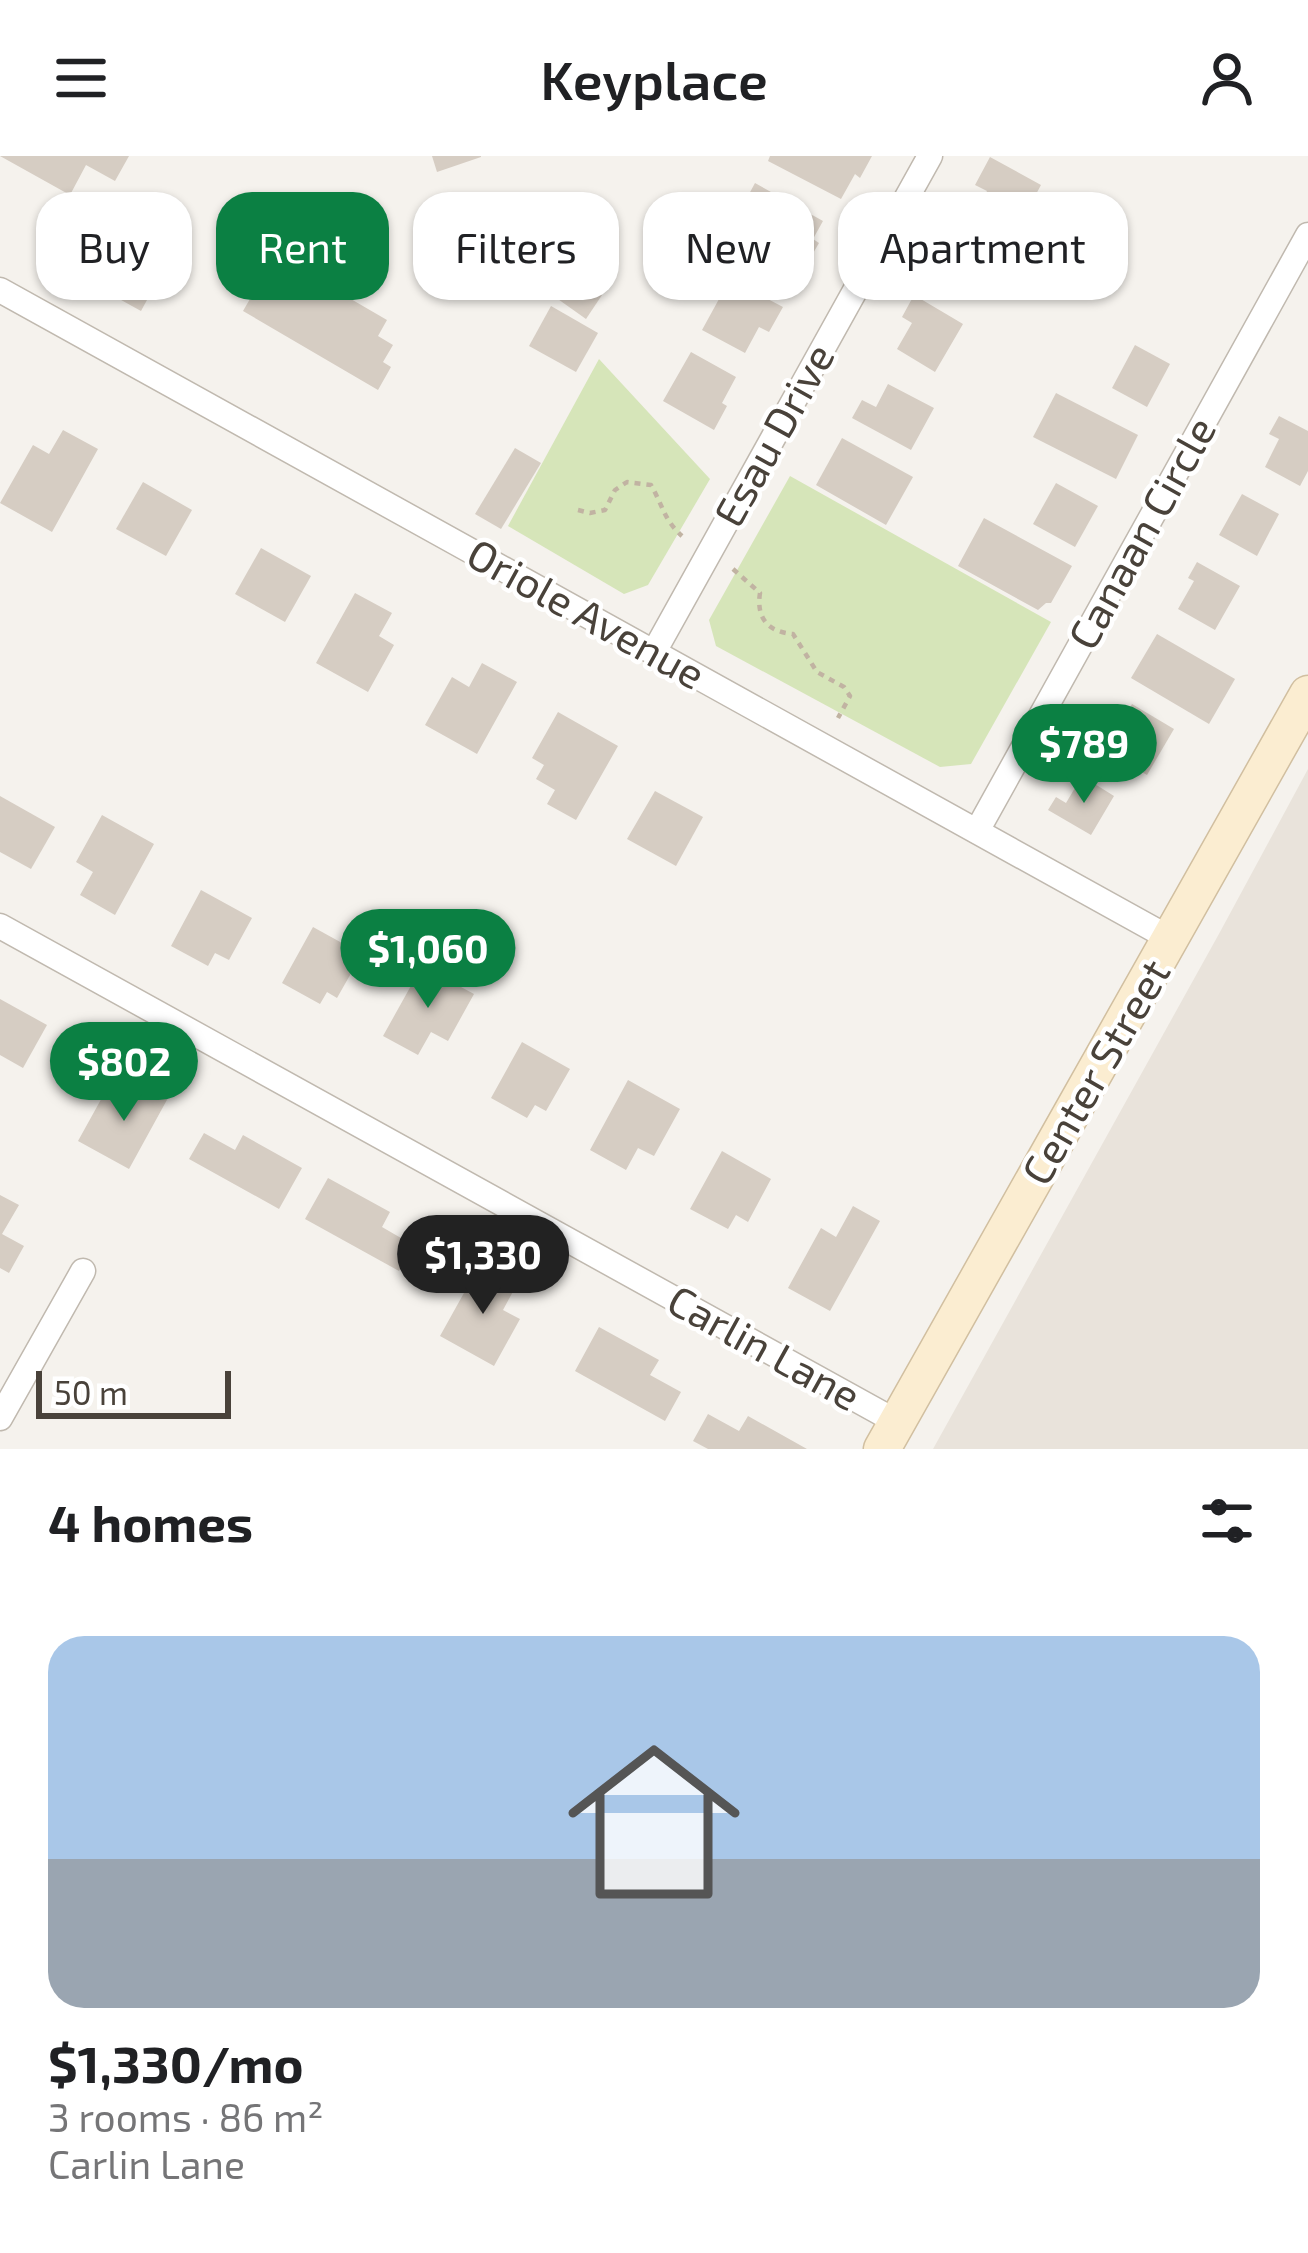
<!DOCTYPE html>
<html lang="en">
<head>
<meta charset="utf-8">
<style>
	:root { --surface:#fff; --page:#f6f6f6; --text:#202124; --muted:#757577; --accent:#0b8043 }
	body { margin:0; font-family:"Exo 2",sans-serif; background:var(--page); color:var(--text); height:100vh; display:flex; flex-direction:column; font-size:45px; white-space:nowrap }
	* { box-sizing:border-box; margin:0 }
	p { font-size:39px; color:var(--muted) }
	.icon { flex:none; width:66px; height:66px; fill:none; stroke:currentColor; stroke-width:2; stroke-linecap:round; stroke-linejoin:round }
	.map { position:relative; height:1293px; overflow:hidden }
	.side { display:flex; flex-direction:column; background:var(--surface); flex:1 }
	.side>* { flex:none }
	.banner { position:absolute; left:36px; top:36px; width:1236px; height:108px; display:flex; gap:24px }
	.scale { position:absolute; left:36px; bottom:30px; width:195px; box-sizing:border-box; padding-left:12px; border:6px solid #49423a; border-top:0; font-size:33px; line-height:42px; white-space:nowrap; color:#49423a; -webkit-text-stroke:9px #fff; paint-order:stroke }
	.price { position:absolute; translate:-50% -102px; padding:0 27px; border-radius:42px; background:var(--accent); color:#fff; font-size:39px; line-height:78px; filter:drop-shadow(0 3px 6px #0008) }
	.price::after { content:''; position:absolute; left:50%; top:72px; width:36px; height:27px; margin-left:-18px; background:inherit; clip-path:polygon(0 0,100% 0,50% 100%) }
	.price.active { background:#222; color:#fff }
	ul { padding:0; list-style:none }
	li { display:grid; align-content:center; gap:24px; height:636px; padding:0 48px }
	li span { display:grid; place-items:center; height:372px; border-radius:36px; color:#555 }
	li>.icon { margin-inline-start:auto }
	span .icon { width:216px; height:216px; fill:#fffc; stroke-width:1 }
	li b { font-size:51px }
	h2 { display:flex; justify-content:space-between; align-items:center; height:144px; padding:0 48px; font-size:51px }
	.tag { padding:0 42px; border-radius:36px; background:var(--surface); box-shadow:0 3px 9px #0004; font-size:42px; line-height:108px }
	.tag.active { background:var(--accent); color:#fff }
	header { display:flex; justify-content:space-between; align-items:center; height:156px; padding:0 48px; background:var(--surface); font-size:54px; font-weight:600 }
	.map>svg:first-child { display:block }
	.residential { fill:#e9e3db }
	.green { fill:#d6e5b9 }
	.building { fill:#d6cdc3 }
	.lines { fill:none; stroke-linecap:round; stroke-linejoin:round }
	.street-casing { stroke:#c0b9af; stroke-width:27 }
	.secondary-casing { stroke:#d1bfa0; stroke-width:39 }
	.path { stroke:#c1b3a2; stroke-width:4.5; stroke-dasharray:6 6; stroke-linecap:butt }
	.street { stroke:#fff; stroke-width:24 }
	.secondary { stroke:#fbedd1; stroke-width:36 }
	.labels { text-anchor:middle; stroke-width:9; stroke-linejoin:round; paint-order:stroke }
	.street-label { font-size:42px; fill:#49423a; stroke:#fff }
</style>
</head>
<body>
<header><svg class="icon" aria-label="menu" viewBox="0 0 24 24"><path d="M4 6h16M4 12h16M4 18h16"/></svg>Keyplace<svg class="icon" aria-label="person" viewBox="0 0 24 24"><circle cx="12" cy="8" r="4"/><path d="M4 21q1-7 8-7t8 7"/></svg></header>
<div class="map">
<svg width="1308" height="1293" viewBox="0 0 1308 1293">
	<rect width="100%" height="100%" fill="#f5f2ed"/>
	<polygon class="residential" points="1308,613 1308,1293 933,1293 1220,776"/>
	<g class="green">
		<polygon points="599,203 710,323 648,429 624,438 508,370"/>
		<polygon points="790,320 1051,466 971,608 940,611 716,490 709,464"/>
	</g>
	<g class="building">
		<polygon points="0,0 129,0 115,25 86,9 70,39"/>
		<polygon points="432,0 481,0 481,1 437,16"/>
		<polygon points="770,0 872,0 860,22 855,18 841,43 768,5"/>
		<polygon points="990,1 1041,29 1013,81 974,59 987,35 975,29"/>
		<polygon points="755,27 823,65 813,83 819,87 808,106 802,103 797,112 729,75"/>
		<polygon points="131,62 178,87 141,155 94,129"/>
		<polygon points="959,77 998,97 975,142 936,122"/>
		<polygon points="284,84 322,106 313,121 387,164 378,180 393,189 383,206 391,211 378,234 243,155"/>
		<polygon points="571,118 602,139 586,163 555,141"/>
		<polygon points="730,123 783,151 769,176 759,171 745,197 702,174"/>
		<polygon points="914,139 963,168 935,216 897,193 912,167 902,161"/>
		<polygon points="551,150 598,177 576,216 529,190"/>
		<polygon points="1135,189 1170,208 1147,251 1112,232"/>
		<polygon points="691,196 736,221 722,247 727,250 714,274 663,245"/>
		<polygon points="888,228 934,252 911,294 852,262 862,244 876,251"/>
		<polygon points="1056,237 1138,279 1116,323 1033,281"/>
		<polygon points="1279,260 1308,275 1308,315 1300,330 1265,311 1279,283 1269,278"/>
		<polygon points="63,274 98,293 52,376 0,347 33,289 49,298"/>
		<polygon points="842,282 913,321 886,369 816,329"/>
		<polygon points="515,292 541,307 501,373 475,358"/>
		<polygon points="143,326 192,354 166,400 116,373"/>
		<polygon points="1056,327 1098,350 1075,391 1033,368"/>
		<polygon points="1242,338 1279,358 1257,400 1219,379"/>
		<polygon points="984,362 1072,410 1051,447 1046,447 1038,454 958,410"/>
		<polygon points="261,392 311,420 285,466 235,438"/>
		<polygon points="1197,406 1240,430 1215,474 1178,453 1194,425 1188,422"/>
		<polygon points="355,437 392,457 379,480 394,489 368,536 316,507"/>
		<polygon points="1157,478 1235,523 1209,568 1131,522"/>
		<polygon points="482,507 517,526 477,598 425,569 452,521 469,531"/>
		<polygon points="1132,548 1174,573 1147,619 1105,595"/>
		<polygon points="558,556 618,590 576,664 547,648 555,634 536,623 544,609 532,602"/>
		<polygon points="1082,620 1114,640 1091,679 1048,654 1056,641 1066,647"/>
		<polygon points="655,635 703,661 676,710 627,683"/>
		<polygon points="0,640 55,671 31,713 0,696"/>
		<polygon points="102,659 154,688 115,759 80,739 93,716 76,706"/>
		<polygon points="201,734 252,762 229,804 215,797 208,810 171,790"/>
		<polygon points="313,771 362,798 337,842 327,836 320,848 282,827"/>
		<polygon points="422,810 474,838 448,885 431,876 418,899 383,880"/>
		<polygon points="0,843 47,869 23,912 0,899"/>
		<polygon points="522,886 570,913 546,955 535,949 527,962 491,942"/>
		<polygon points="134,923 168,942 129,1013 78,985 104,938 120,948"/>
		<polygon points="628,924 680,953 654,1000 638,992 626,1014 590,994"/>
		<polygon points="204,977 235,994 243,979 302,1012 279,1053 189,1003"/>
		<polygon points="722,995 771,1023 748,1066 736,1059 728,1073 690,1053"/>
		<polygon points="328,1022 390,1056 382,1071 413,1089 399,1115 305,1063"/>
		<polygon points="0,1039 19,1049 2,1078 24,1090 9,1117 0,1112"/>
		<polygon points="853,1050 880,1065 830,1155 788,1132 821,1072 836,1081"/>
		<polygon points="479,1110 516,1130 503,1154 520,1163 494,1210 440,1180"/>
		<polygon points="599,1171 659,1204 650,1219 681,1236 665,1265 575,1215"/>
		<polygon points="708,1258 739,1275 748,1260 807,1293 708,1293 693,1285"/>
	</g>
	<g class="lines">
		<defs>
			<g id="street">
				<polyline points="0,134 1171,783"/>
				<polyline points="654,496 930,0"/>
				<polyline points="977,675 1308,79"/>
				<polyline points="0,770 897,1266"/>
				<polyline points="0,1262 83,1115"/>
			</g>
			<polyline id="secondary" points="882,1293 1308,538"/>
		</defs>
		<use href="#street" class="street-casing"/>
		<use href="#secondary" class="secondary-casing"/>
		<g class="path">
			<path d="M578 354 590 357 605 354 615 334 627 326 651 329C663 350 664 364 682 380"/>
			<path d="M733 413 760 437C756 462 768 476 793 478L817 516 844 531 850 540 838 562"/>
		</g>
		<use href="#street" class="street"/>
		<use href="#secondary" class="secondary"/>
	</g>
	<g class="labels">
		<g class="street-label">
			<text transform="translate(774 279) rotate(-61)" y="15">Esau Drive</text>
			<text transform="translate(1142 377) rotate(-61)" y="15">Canaan Circle</text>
			<text transform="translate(586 458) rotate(29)" y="15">Oriole Avenue</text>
			<text transform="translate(1096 916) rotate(-60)" y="15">Center Street</text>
			<text transform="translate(764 1192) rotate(29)" y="15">Carlin Lane</text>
		</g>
	</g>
</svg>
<div class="scale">50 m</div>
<b class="price" style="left:1084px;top:650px">$789</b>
<b class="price" style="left:428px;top:855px">$1,060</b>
<b class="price" style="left:124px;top:968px">$802</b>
<b class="price active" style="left:483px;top:1161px">$1,330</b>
<div class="banner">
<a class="tag">Buy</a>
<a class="tag active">Rent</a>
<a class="tag">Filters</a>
<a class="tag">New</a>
<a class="tag">Apartment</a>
</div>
</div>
<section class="side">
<h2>4 homes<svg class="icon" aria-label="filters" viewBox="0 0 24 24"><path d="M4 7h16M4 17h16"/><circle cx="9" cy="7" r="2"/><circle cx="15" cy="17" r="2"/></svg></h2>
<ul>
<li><span style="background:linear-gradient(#a9c7e8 60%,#9aa5b1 0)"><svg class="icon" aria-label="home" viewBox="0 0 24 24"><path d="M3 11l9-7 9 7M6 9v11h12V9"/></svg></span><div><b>$1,330/mo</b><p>3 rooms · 86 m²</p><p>Carlin Lane</p></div></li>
</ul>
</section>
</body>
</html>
